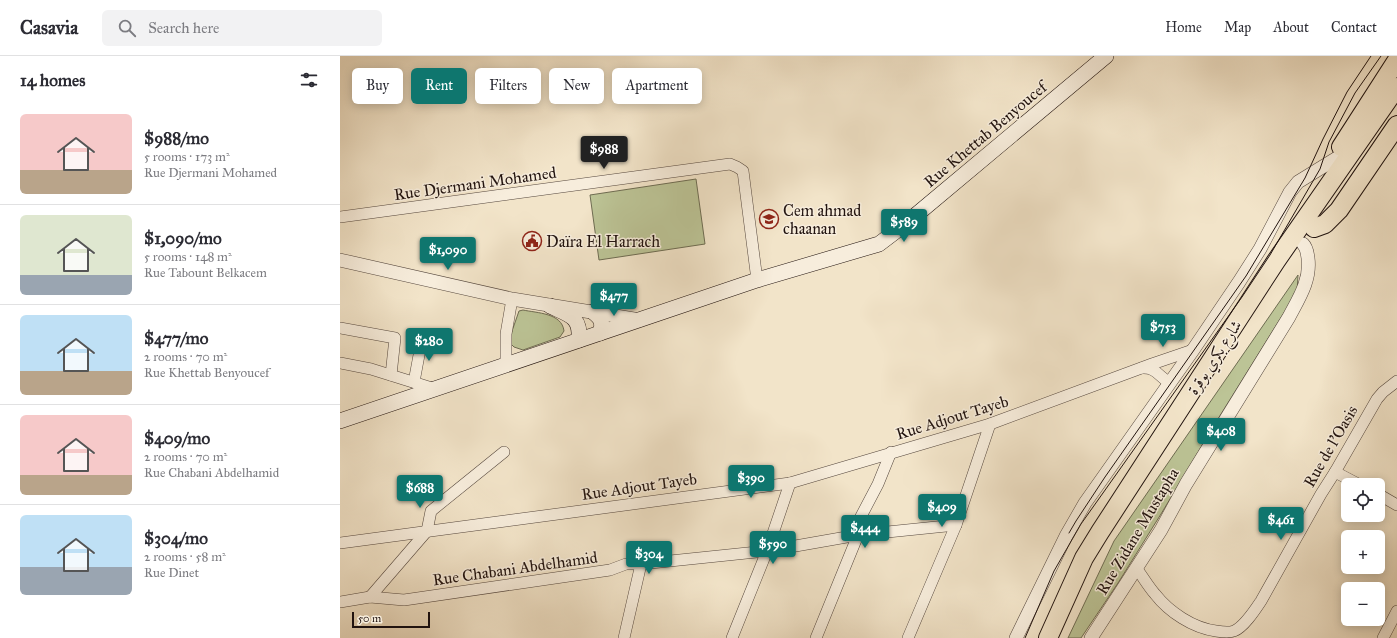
<!DOCTYPE html>
<html lang="en">
<head>
<meta charset="utf-8">
<style>
	:root { --surface:#fff; --page:#f2f2f3; --text:#2b2b33; --muted:#7c7c81; --line:#e1e1e2; --accent:#0f766e }
	body { margin:0; font-family:"IM FELL Great Primer",Amiri,serif; background:var(--page); color:var(--text); height:100vh; display:flex; flex-direction:column; font-size:15px; white-space:nowrap }
	* { box-sizing:border-box; margin:0 }
	p { font-size:13px; color:var(--muted) }
	.icon { flex:none; width:22px; height:22px; fill:none; stroke:currentColor; stroke-width:2; stroke-linecap:round; stroke-linejoin:round }
	.map { position:relative; flex:1; overflow:hidden }
	.details { display:flex; flex-direction:column; background:var(--surface); width:340px }
	.details>* { flex:none }
	.guide { position:absolute; left:12px; top:12px; width:380px; height:36px; display:flex; gap:8px }
	.buttons { position:absolute; left:1001px; top:422px; display:grid; gap:8px }
	.buttons a { display:grid; place-items:center; width:44px; height:44px; border-radius:6px; background:var(--surface); box-shadow:0 2px 10px #0003; font-size:20px }
	.scale { position:absolute; left:12px; bottom:10px; width:78px; box-sizing:border-box; padding-left:4px; border:2px solid #21130f; border-top:0; font-size:11px; line-height:14px; white-space:nowrap; color:#21130f; -webkit-text-stroke:3px #f7eddc; paint-order:stroke }
	.price { position:absolute; translate:-50% -34px; padding:0 9px; border-radius:4px; background:var(--accent); color:#fff; font-size:13px; line-height:26px; filter:drop-shadow(0 1px 2px #0008) }
	.price::after { content:''; position:absolute; left:50%; top:24px; width:12px; height:9px; margin-left:-6px; background:inherit; clip-path:polygon(0 0,100% 0,50% 100%) }
	.price.active { background:#222; color:#fff }
	ul { padding:0; list-style:none }
	li { display:flex; align-items:center; gap:12px; height:100px; padding:0 20px }
	li+li { border-top:1px solid var(--line) }
	li span { display:grid; place-items:center; flex:none; width:112px; height:80px; border-radius:6px; color:#555 }
	li>.icon { margin-inline-start:auto }
	span .icon { width:48px; height:48px; fill:#fffc; stroke-width:1 }
	li b { font-size:17px }
	h2 { display:flex; justify-content:space-between; align-items:center; height:48px; padding:0 20px; font-size:17px }
	.tag { padding:0 14px; border-radius:6px; background:var(--surface); box-shadow:0 2px 10px #0003; font-size:14px; line-height:36px }
	.tag.active { background:var(--accent); color:#fff }
	header { display:flex; align-items:center; gap:24px; box-sizing:border-box; height:56px; padding:0 20px; background:var(--surface); border-bottom:1px solid var(--line) }
	header strong { font-size:19px }
	nav { display:flex; gap:22px; margin-inline-start:auto; font-size:14px }
	.search { width:280px; height:36px; background:var(--page); display:flex; align-items:center; gap:10px; box-sizing:border-box; padding:0 14px; border-radius:6px; color:var(--muted); font-size:15px }
	main { display:flex; flex:1; min-height:0 }
	.map>svg:first-child { display:block }
	.green { fill:#bcc496; stroke:#6e6c52 }
	.lines { fill:none; stroke-linecap:round; stroke-linejoin:round }
	.minor-casing { stroke:#55473e; stroke-width:12 }
	.tertiary-casing { stroke:#55473e; stroke-width:14 }
	.secondary-casing { stroke:#21130f; stroke-width:16 }
	.trunk-casing { stroke:#21130f; stroke-width:20 }
	.minor { stroke:#f7eddc; stroke-width:11 }
	.tertiary { stroke:#f7eddc; stroke-width:13 }
	.secondary { stroke:#f7eddc; stroke-width:15 }
	.trunk { stroke:#f2e4c9; stroke-width:18 }
	.tram { stroke:#21130f; stroke-width:1 }
	.labels { text-anchor:middle; stroke-width:3; stroke-linejoin:round; paint-order:stroke }
	.street-label { font-size:16px; fill:#21130f; stroke:#f7eddc }
	.poi-label { font-size:16px; fill:#21130f; stroke:#f7eddc; text-anchor:start }
</style>
</head>
<body>
<header>
<strong>Casavia</strong>
<div class="search"><svg class="icon" aria-label="search" viewBox="0 0 24 24"><circle cx="10" cy="10" r="6"/><path d="M15 15l6 6"/></svg>Search here</div>
<nav><a>Home</a><a>Map</a><a>About</a><a>Contact</a></nav>
</header>
<main>
<section class="details">
<h2>14 homes<svg class="icon" aria-label="filters" viewBox="0 0 24 24"><path d="M4 7h16M4 17h16"/><circle cx="9" cy="7" r="2"/><circle cx="15" cy="17" r="2"/></svg></h2>
<ul>
<li><span style="background:linear-gradient(#f6c9c9 70%,#b9a48a 0)"><svg class="icon" aria-label="home" viewBox="0 0 24 24"><path d="M3 11l9-7 9 7M6 9v11h12V9"/></svg></span><div><b>$988/mo</b><p>5 rooms · 173 m²</p><p>Rue Djermani Mohamed</p></div></li>
<li><span style="background:linear-gradient(#dfe7d0 75%,#9aa5b1 0)"><svg class="icon" aria-label="home" viewBox="0 0 24 24"><path d="M3 11l9-7 9 7M6 9v11h12V9"/></svg></span><div><b>$1,090/mo</b><p>5 rooms · 148 m²</p><p>Rue Tabount Belkacem</p></div></li>
<li><span style="background:linear-gradient(#bfe0f5 70%,#b9a48a 0)"><svg class="icon" aria-label="home" viewBox="0 0 24 24"><path d="M3 11l9-7 9 7M6 9v11h12V9"/></svg></span><div><b>$477/mo</b><p>2 rooms · 70 m²</p><p>Rue Khettab Benyoucef</p></div></li>
<li><span style="background:linear-gradient(#f6c9c9 75%,#b9a48a 0)"><svg class="icon" aria-label="home" viewBox="0 0 24 24"><path d="M3 11l9-7 9 7M6 9v11h12V9"/></svg></span><div><b>$409/mo</b><p>2 rooms · 70 m²</p><p>Rue Chabani Abdelhamid</p></div></li>
<li><span style="background:linear-gradient(#bfe0f5 65%,#9aa5b1 0)"><svg class="icon" aria-label="home" viewBox="0 0 24 24"><path d="M3 11l9-7 9 7M6 9v11h12V9"/></svg></span><div><b>$304/mo</b><p>2 rooms · 58 m²</p><p>Rue Dinet</p></div></li>
</ul>
</section>
<div class="map">
<svg width="1057" height="582" viewBox="0 0 1057 582">
	<rect width="100%" height="100%" fill="#f2e4c9"/>
	<filter id="stains"><feTurbulence type="fractalNoise" baseFrequency=".005" numOctaves="4"/><feColorMatrix values="0 0 0 0 .2 0 0 0 0 .09 0 0 0 0 .02 0 0 0 .5 -.17"/></filter>
	<radialGradient id="worn" r=".72"><stop offset=".6" stop-color="#630" stop-opacity="0"/><stop offset="1" stop-color="#630" stop-opacity=".3"/></radialGradient>
	<g class="green">
		<polygon points="356,123 365,188 259,204 250,139"/>
		<polygon points="958,219 957,236 881,358 821,458 778,527 741,582 728,582 774,485"/>
		<path d="M183 254C197 257 222 257 224 275L220 281 183 294 174 291 170 287 171 278 179 255Z"/>
	</g>
	<g class="lines">
		<defs>
			<g id="minor">
				<polyline points="0,161 390,108 397,111 403,115 417,224"/>
				<polyline points="0,272 55,282 51,319"/>
				<polyline points="0,307 31,313 95,333"/>
				<polyline points="166,308 166,278 172,243"/>
				<path d="M802 312C816 311 819 321 830 327"/>
				<polyline points="74,326 82,283"/>
				<polyline points="995,416 1020,429"/>
				<polyline points="1038,438 1057,449"/>
				<polyline points="0,487 450,427 650,368 812,308 853,294"/>
				<path d="M797 513C803 521 808 530 815 538 829 556 853 572 876 575 882 576 889 577 894 575 904 571 915 554 921 545L981 438 995 416 1037 343 1043 336 1057 325"/>
				<polyline points="30,541 87,475 91,455 164,396"/>
				<polyline points="0,546 30,541 64,544 270,514 286,508 301,508 427,495 518,479 616,469"/>
				<polyline points="284,582 301,508"/>
				<polyline points="392,582 427,495 450,427"/>
				<polyline points="476,582 518,479 517,468 538,428 551,396"/>
				<polyline points="568,582 616,469 650,368"/>
				<polyline points="1043,582 1057,555"/>
			</g>
			<g id="tertiary">
				<polyline points="0,204 172,243 300,264"/>
				<polyline points="676,582 726,480 745,447 853,294 899,226 920,193 950,136 958,126 997,102"/>
				<path d="M751 582 821 474 846 428 949 261C959 242 971 224 968 202 967 196 967 192 963 188"/>
			</g>
			<g id="secondary">
				<path d="M210 250C229 259 241 260 239 284"/>
				<path d="M253 256C261 262 264 267 260 277"/>
				<polyline points="0,365 417,224 539,188 564,169 766,0"/>
			</g>
			<g id="trunk">
				<polyline points="1001,91 1057,4"/>
				<polyline points="974,172 985,168 999,154 1057,69"/>
				<polyline points="708,582 744,502 760,476 936,205 1057,31"/>
			</g>
		</defs>
		<use href="#minor" class="minor-casing"/>
		<use href="#tertiary" class="tertiary-casing"/>
		<use href="#secondary" class="secondary-casing"/>
		<use href="#trunk" class="trunk-casing"/>
		<use href="#minor" class="minor"/>
		<use href="#tertiary" class="tertiary"/>
		<use href="#secondary" class="secondary"/>
		<use href="#trunk" class="trunk"/>
		<g class="tram">
			<polyline points="729,477 736,465 765,421 906,220 965,122 983,83 1007,36 1031,0"/>
			<polyline points="685,582 714,515 741,468 902,241 930,199 980,113 989,86 1015,37 1041,0"/>
		</g>
	</g>
	<defs>
		<symbol id="university-ring" viewBox="-11 -11 22 22"><circle r="9.5" fill="#f7eddc" stroke="#8f2418" stroke-width="1.5"/><path d="M0-5L7-2L0 1L-7-2ZM-4 1L0 2.5L4 1V4Q0 6-4 4Z" fill="#8f2418"/></symbol>
		<symbol id="civic-ring" viewBox="-11 -11 22 22"><circle r="9.5" fill="#f7eddc" stroke="#8f2418" stroke-width="1.5"/><path d="M-.6-6.5H3V-4.5H.6V-3L4-1V1h2V6H-6V1h2V-1L-.6-3ZM-1.2 2.5V6h2.4V2.5Z" fill="#8f2418"/></symbol>
	</defs>
	<g fill-rule="evenodd">
		<use href="#university-ring" x="418" y="152" width="22" height="22"/>
		<use href="#civic-ring" x="181" y="174" width="22" height="22"/>
	</g>
	<g class="labels">
		<g class="street-label">
			<text transform="translate(645 78) rotate(-40)" y="6">Rue Khettab Benyoucef</text>
			<text transform="translate(135 127) rotate(-8)" y="6">Rue Djermani Mohamed</text>
			<text transform="translate(874 301) rotate(-57)" y="6">شارع بكري بوقرة</text>
			<text transform="translate(612 361) rotate(-17)" y="6">Rue Adjout Tayeb</text>
			<text transform="translate(990 390) rotate(-60)" y="6">Rue de l'Oasis</text>
			<text transform="translate(299 430) rotate(-8)" y="6">Rue Adjout Tayeb</text>
			<text transform="translate(797 475) rotate(-59)" y="6">Rue Zidane Mustapha</text>
			<text transform="translate(175 512) rotate(-8)" y="6">Rue Chabani Abdelhamid</text>
		</g>
		<g class="poi-label">
			<text x="443" y="160">Cem ahmad<tspan x="443" dy="18">chaanan</tspan></text>
			<text x="206" y="191">Daïra El Harrach</text>
		</g>
	</g>
	<rect width="100%" height="100%" filter="url(#stains)"/>
	<rect width="100%" height="100%" fill="url(#worn)"/>
</svg>
<div class="buttons">
<a><svg class="icon" aria-label="locate" viewBox="0 0 24 24"><circle cx="12" cy="12" r="6"/><path d="M12 2v4M12 18v4M2 12h4M18 12h4"/></svg></a>
<a>+</a>
<a>−</a>
</div>
<div class="scale">50 m</div>
<b class="price active" style="left:264px;top:114px">$988</b>
<b class="price" style="left:564px;top:187px">$589</b>
<b class="price" style="left:108px;top:215px">$1,090</b>
<b class="price" style="left:274px;top:261px">$477</b>
<b class="price" style="left:823px;top:292px">$753</b>
<b class="price" style="left:89px;top:306px">$280</b>
<b class="price" style="left:881px;top:396px">$408</b>
<b class="price" style="left:411px;top:443px">$390</b>
<b class="price" style="left:80px;top:453px">$688</b>
<b class="price" style="left:602px;top:472px">$409</b>
<b class="price" style="left:941px;top:485px">$461</b>
<b class="price" style="left:525px;top:493px">$444</b>
<b class="price" style="left:433px;top:509px">$590</b>
<b class="price" style="left:309px;top:519px">$304</b>
<div class="guide">
<a class="tag">Buy</a>
<a class="tag active">Rent</a>
<a class="tag">Filters</a>
<a class="tag">New</a>
<a class="tag">Apartment</a>
</div>
</div>
</main>
</body>
</html>
